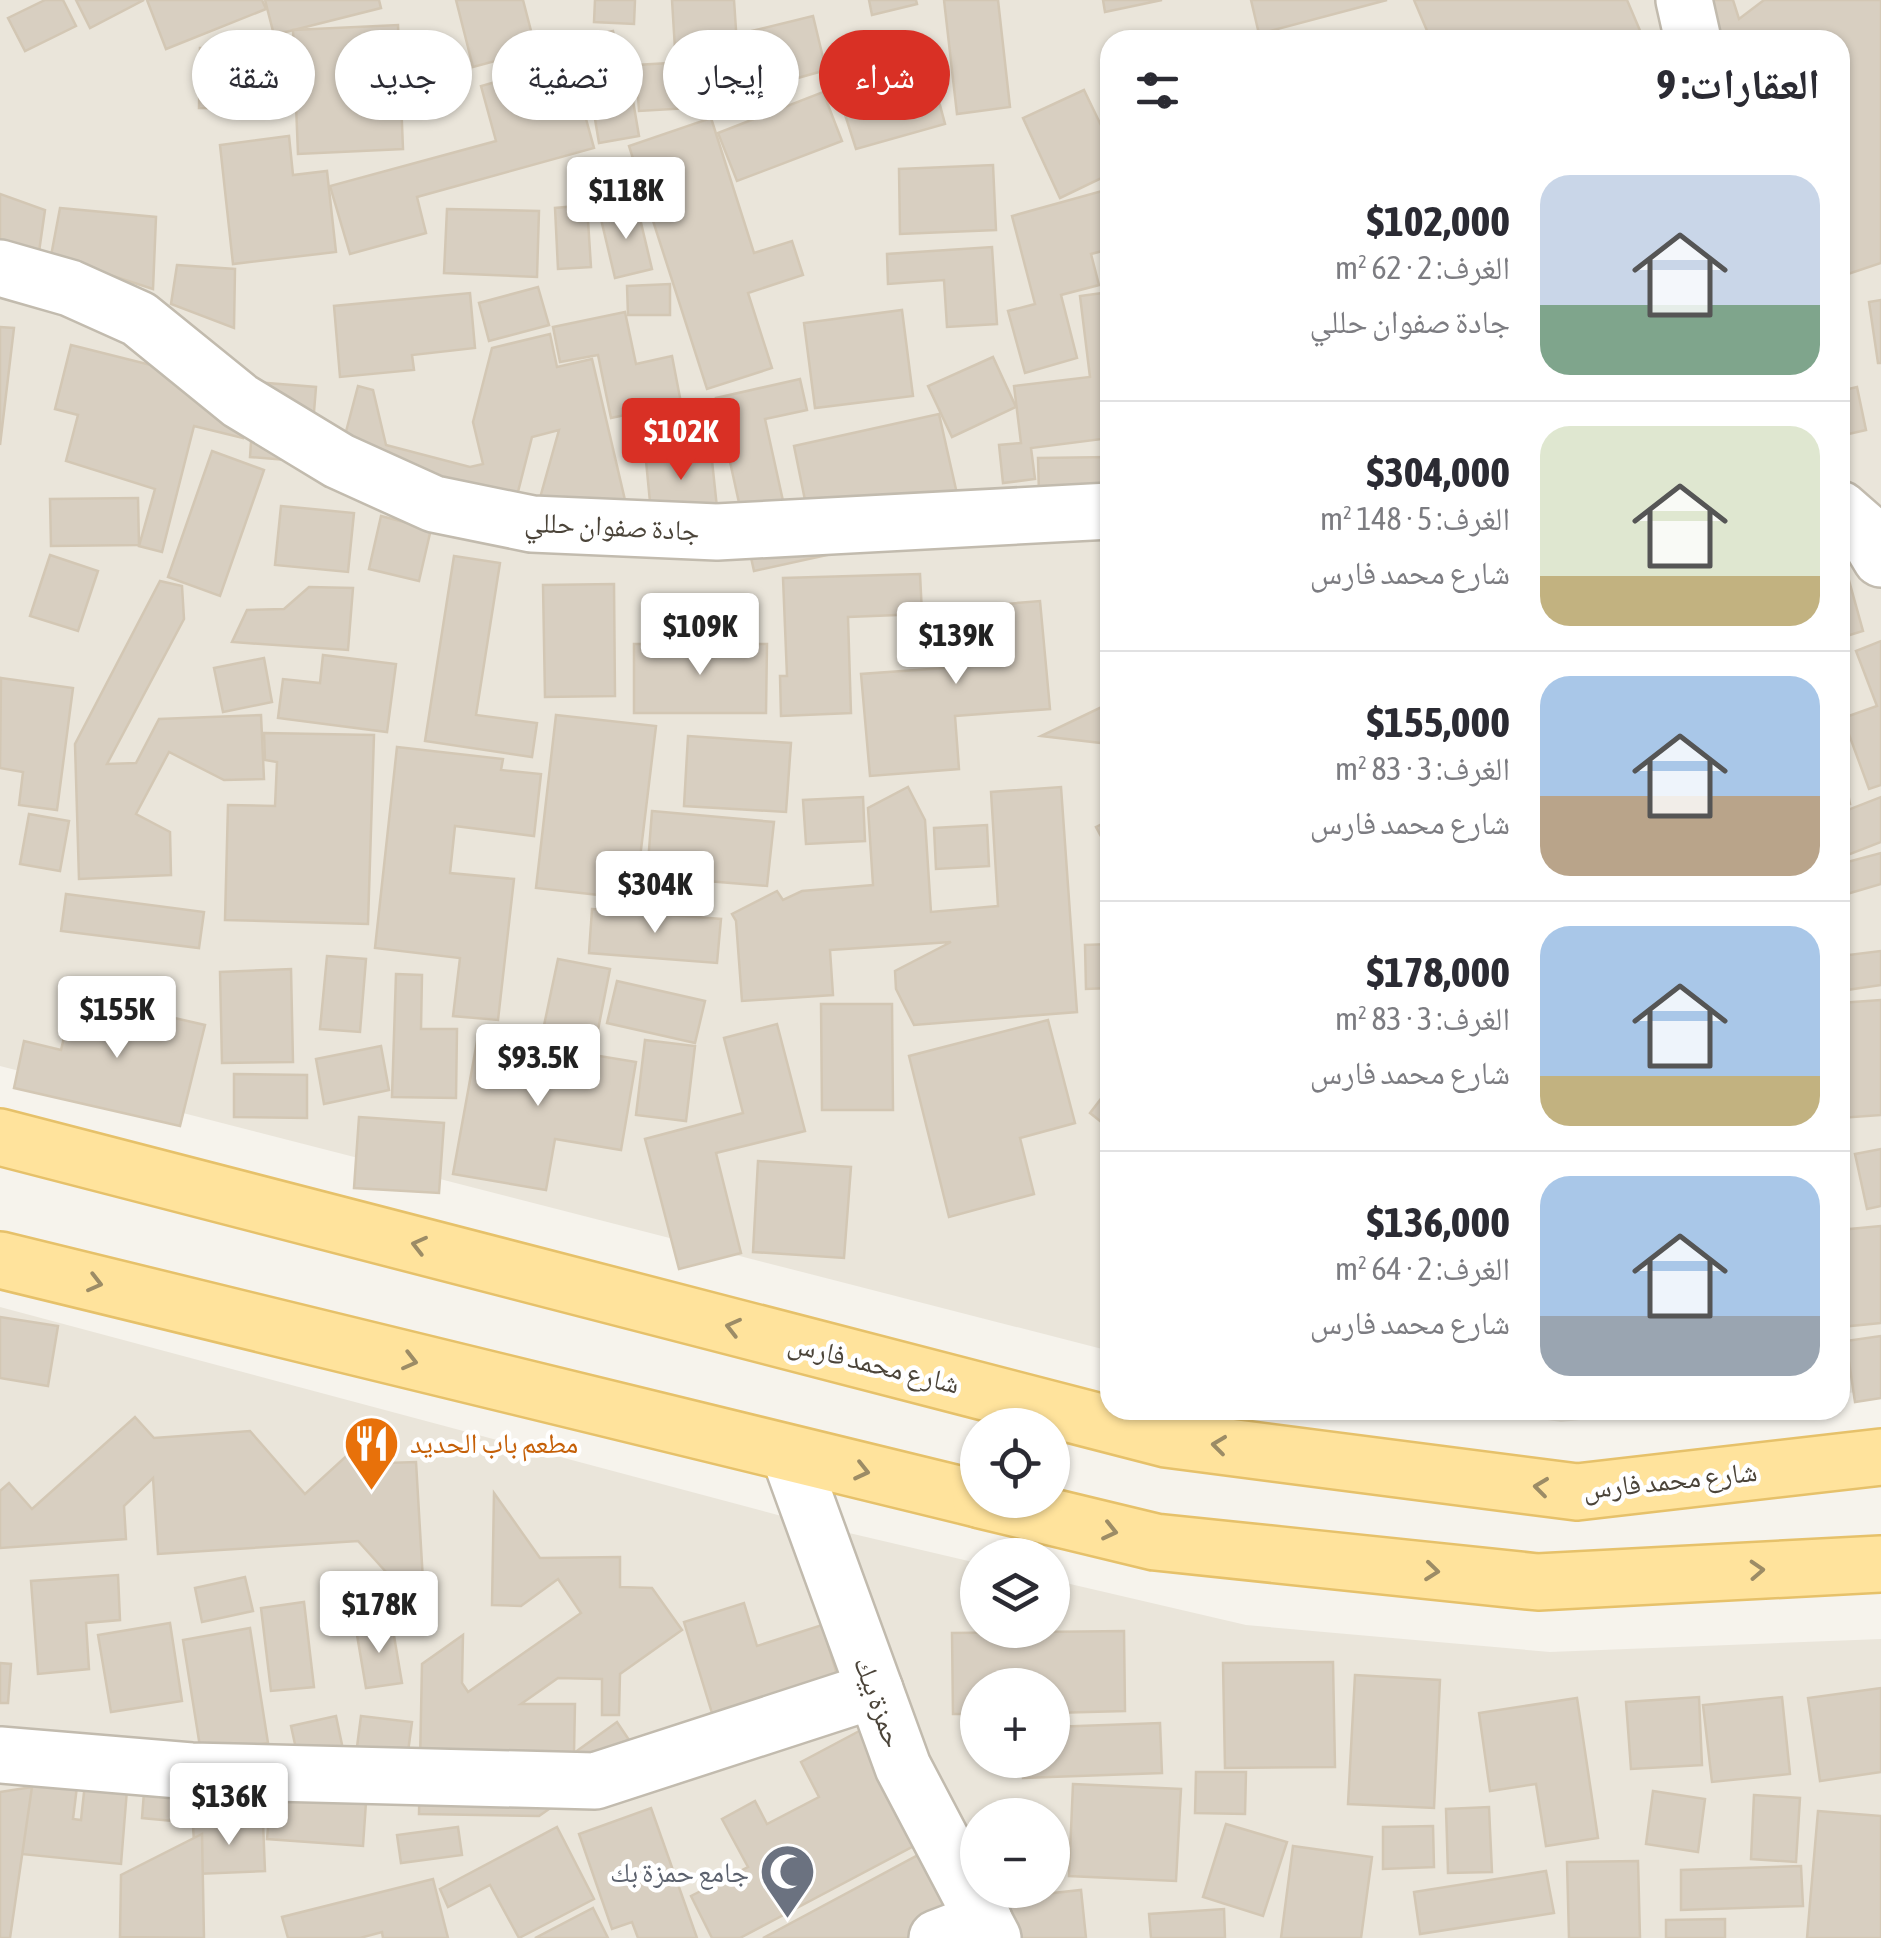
<!DOCTYPE html>
<html lang="ar">
<head>
<meta charset="utf-8">
<style>
	:root { --surface:#fff; --page:#f2f2f3; --text:#2b2b33; --muted:#7c7c81; --line:#e1e1e2; --accent:#d93025 }
	body { margin:0; font-family:"Asap Condensed","Noto Naskh Arabic",sans-serif; background:var(--page); color:var(--text); direction:rtl; height:100vh; display:flex; flex-direction:column; font-size:38px; white-space:nowrap }
	* { box-sizing:border-box; margin:0 }
	p { font-size:32px; color:var(--muted) }
	.icon { flex:none; width:55px; height:55px; fill:none; stroke:currentColor; stroke-width:2; stroke-linecap:round; stroke-linejoin:round }
	.map { position:relative; flex:1; overflow:hidden; direction:ltr }
	.side { position:absolute; left:1100px; top:30px; width:750px; height:1390px; display:flex; flex-direction:column; background:var(--surface); border-radius:30px; box-shadow:0 2px 8px #0004; direction:rtl }
	.side>* { flex:none }
	.banner { position:absolute; left:30px; top:30px; width:920px; height:90px; direction:rtl; display:flex; gap:20px }
	.buttons { position:absolute; left:960px; top:1408px; display:grid; gap:20px }
	.buttons a { display:grid; place-items:center; width:110px; height:110px; border-radius:50%; background:var(--surface); box-shadow:0 2px 8px #0004; font-size:50px }
	.price { position:absolute; translate:-50% -85px; padding:0 22px; border-radius:10px; background:#fff; color:#222; font-size:32px; line-height:65px; filter:drop-shadow(0 2px 5px #0008) }
	.price::after { content:''; position:absolute; left:50%; top:60px; width:30px; height:22px; margin-left:-15px; background:inherit; clip-path:polygon(0 0,100% 0,50% 100%) }
	.price.active { background:var(--accent); color:#fff }
	ul { padding:0; list-style:none }
	li { display:flex; align-items:center; gap:30px; height:250px; padding:0 30px }
	li+li { border-top:2px solid var(--line) }
	li span { display:grid; place-items:center; flex:none; width:280px; height:200px; border-radius:30px; color:#555 }
	li>.icon { margin-inline-start:auto }
	span .icon { width:120px; height:120px; fill:#fffc; stroke-width:1 }
	li b { font-size:42px }
	h2 { display:flex; justify-content:space-between; align-items:center; height:120px; padding:0 30px; font-size:42px }
	.chip { padding:0 35px; border-radius:45px; background:var(--surface); box-shadow:0 2px 8px #0004; font-size:35px; line-height:90px }
	.chip.active { background:var(--accent); color:#fff }
	.map>svg:first-child { display:block }
	.residential { fill:#eae5da; fill-rule:evenodd }
	.building { fill:#d8cfc1; stroke:#d3c7b4; stroke-width:2.5 }
	.lines { fill:none; stroke-linecap:round; stroke-linejoin:round }
	.street-casing { stroke:#c2bbae; stroke-width:60 }
	.primary-casing { stroke:#e6c16a; stroke-width:60 }
	.street { stroke:#fff; stroke-width:55 }
	.primary { stroke:#ffe39c; stroke-width:55 }
	.oneway { stroke:#9c8c66 }
	.labels { text-anchor:middle; stroke-width:9; stroke-linejoin:round; paint-order:stroke }
	.street-label { font-size:28px; fill:#4b4439; stroke:#fff }
	.food-label { font-size:28px; fill:#c56008; stroke:#fff; text-anchor:start }
	.worship-label { font-size:28px; fill:#5b616d; stroke:#fff; text-anchor:end }
</style>
</head>
<body>
<div class="map">
<svg width="1881" height="1938" viewBox="0 0 1881 1938">
	<rect width="100%" height="100%" fill="#f6f3ec"/>
	<g class="residential">
		<polygon points="0,0 1881,0 1881,1389 1840,1394 1840,40 1110,40 1110,1351 0,1066"/>
		<path d="M0 1307 815 1525 977 1563 978 1630H1052L1053 1580 1246 1625 1550 1652 1881 1639V1938H0ZM978 1685H1052V1760H978ZM978 1815H1052V1890H978Z"/>
		<polygon points="1482,1410 1679,1410 1561,1422"/>
	</g>
	<g class="building">
		<polygon points="45,0 63,0 76,26 25,51 8,18"/>
		<polygon points="76,0 144,0 90,28"/>
		<polygon points="147,0 262,0 266,9 166,49"/>
		<polygon points="265,0 379,0 381,8 274,35"/>
		<polygon points="456,0 523,0 536,50 473,67"/>
		<polygon points="595,0 635,0 634,24 594,22"/>
		<polygon points="672,0 734,0 737,45 675,49"/>
		<polygon points="869,0 916,0 917,4 872,15"/>
		<polygon points="944,0 998,0 1010,107 957,114"/>
		<polygon points="1103,0 1162,0 1105,12"/>
		<polygon points="1251,0 1387,0 1259,34"/>
		<polygon points="1414,0 1627,0 1644,40 1431,40"/>
		<polygon points="1665,0 1733,0 1739,19 1764,0 1881,0 1881,263 1845,275 1840,268 1840,40 1678,40"/>
		<polygon points="813,16 826,70 766,87 752,31"/>
		<polygon points="398,25 403,149 298,154 293,30"/>
		<polygon points="613,31 623,78 583,86 573,40"/>
		<polygon points="200,48 283,50 282,109 199,108"/>
		<polygon points="738,59 740,105 639,111 636,65"/>
		<polygon points="570,61 594,148 417,197 426,233 350,254 330,186 496,141 481,86"/>
		<polygon points="933,79 945,124 856,149 842,105"/>
		<polygon points="631,89 639,136 599,143 591,95"/>
		<polygon points="1084,90 1110,144 1110,174 1060,198 1023,118"/>
		<polygon points="823,92 842,141 737,181 718,133"/>
		<polygon points="711,118 754,253 792,241 803,275 748,293 772,368 707,389 629,146"/>
		<polygon points="289,136 293,175 327,171 336,252 233,264 220,145"/>
		<polygon points="993,165 996,230 900,234 899,169"/>
		<polygon points="1102,191 1110,223 1110,249 1091,254 1099,285 1061,295 1077,358 1025,373 1008,311 1035,304 1012,216"/>
		<polygon points="0,194 45,210 39,252 0,243"/>
		<polygon points="587,205 591,267 558,269 555,208"/>
		<polygon points="637,206 652,269 615,278 600,215"/>
		<polygon points="60,208 156,217 153,289 51,256"/>
		<polygon points="447,209 539,211 537,277 444,273"/>
		<polygon points="992,247 997,324 947,327 944,280 888,284 887,254"/>
		<polygon points="177,265 235,269 234,328 171,304"/>
		<polygon points="670,284 670,315 628,315 627,286"/>
		<polygon points="538,287 549,325 489,341 479,303"/>
		<polygon points="1110,292 1110,438 1031,448 1035,479 1003,483 999,445 1021,443 1014,386 1090,377 1080,296"/>
		<polygon points="470,293 475,348 412,355 414,370 340,377 334,306"/>
		<polygon points="1881,300 1881,363 1878,363 1869,302"/>
		<polygon points="902,310 913,396 815,408 804,323"/>
		<polygon points="625,312 636,364 672,356 681,403 611,418 598,355 560,362 553,327"/>
		<polygon points="0,327 14,328 0,445"/>
		<polygon points="550,334 557,367 592,359 632,530 540,498 559,430 532,437 509,527 333,481 358,386 373,390 386,445 470,467 483,464 473,422 492,348"/>
		<polygon points="71,345 223,383 250,413 243,438 194,426 162,552 139,546 155,489 66,461 78,415 55,409"/>
		<polygon points="993,357 1016,407 952,437 928,386"/>
		<polygon points="800,379 807,410 765,419 785,510 806,505 794,446 939,414 964,525 754,571 716,398"/>
		<polygon points="255,382 316,387 310,462 250,457"/>
		<polygon points="1857,387 1866,430 1840,436 1840,391"/>
		<polygon points="708,423 720,536 654,543 643,430"/>
		<polygon points="212,451 264,470 220,596 168,577"/>
		<polygon points="1110,457 1110,529 1040,530 1038,458"/>
		<polygon points="138,498 139,545 51,546 50,499"/>
		<polygon points="281,506 354,513 348,572 275,565"/>
		<polygon points="381,516 431,529 419,581 369,569"/>
		<polygon points="1840,548 1863,631 1840,638"/>
		<polygon points="50,555 98,571 78,631 30,616"/>
		<polygon points="454,556 500,563 476,715 537,723 532,757 425,741"/>
		<polygon points="920,574 922,614 848,617 851,713 781,716 780,676 787,676 783,578"/>
		<polygon points="160,581 182,586 184,619 107,764 136,763 159,719 261,715 264,779 224,780 169,752 136,814 170,832 171,875 79,879 75,744"/>
		<polygon points="614,584 615,696 545,697 543,585"/>
		<polygon points="309,587 353,588 348,650 232,642 247,610 284,609"/>
		<polygon points="1040,601 1050,709 955,716 959,769 870,776 861,674 944,668 938,610"/>
		<polygon points="1881,641 1881,785 1869,789 1843,718 1877,706 1856,651"/>
		<polygon points="634,644 767,644 766,713 634,713"/>
		<polygon points="323,655 396,664 387,732 278,718 283,679 320,683"/>
		<polygon points="264,658 272,702 223,712 214,668"/>
		<polygon points="1,678 73,688 57,810 19,805 23,772 0,768"/>
		<polygon points="1110,703 1110,744 1041,736"/>
		<polygon points="556,715 656,726 635,899 536,888"/>
		<polygon points="264,733 374,735 368,924 225,920 228,805 275,806 277,762 265,760"/>
		<polygon points="688,736 791,743 786,812 684,806"/>
		<polygon points="397,747 503,759 501,770 541,774 534,836 455,826 450,873 514,879 498,1020 453,1016 460,958 375,948"/>
		<polygon points="1840,747 1850,804 1840,806"/>
		<polygon points="908,787 925,820 931,912 998,906 991,792 1061,787 1077,1012 914,1025 896,989 895,971 951,942 830,950 833,995 742,1001 736,921 732,914 777,891 783,900 802,891 873,885 868,808"/>
		<polygon points="863,797 865,841 806,844 803,800"/>
		<polygon points="1881,797 1881,842 1840,858 1840,813"/>
		<polygon points="652,811 774,822 767,886 647,876"/>
		<polygon points="29,814 69,821 60,871 20,864"/>
		<polygon points="1110,820 1110,853 1096,827"/>
		<polygon points="987,825 989,866 936,869 934,828"/>
		<polygon points="1881,853 1881,884 1840,896 1840,864"/>
		<polygon points="66,894 204,912 199,948 61,931"/>
		<polygon points="592,909 721,919 717,963 589,953"/>
		<polygon points="1110,944 1110,988 1086,989 1085,945"/>
		<polygon points="1881,951 1881,985 1840,991 1840,956"/>
		<polygon points="327,956 366,959 360,1032 320,1029"/>
		<polygon points="558,959 610,969 595,1045 542,1035"/>
		<polygon points="291,969 293,1062 222,1063 220,972"/>
		<polygon points="396,974 422,975 421,1029 457,1029 456,1098 392,1097"/>
		<polygon points="617,981 705,1001 695,1043 607,1023"/>
		<polygon points="74,995 205,1025 180,1126 14,1088 24,1041 61,1050"/>
		<polygon points="1881,1000 1881,1115 1840,1118 1840,1003"/>
		<polygon points="821,1004 892,1004 893,1110 822,1110"/>
		<polygon points="1048,1020 1075,1123 1020,1138 1034,1194 949,1217 909,1056"/>
		<polygon points="777,1024 805,1131 716,1153 741,1253 679,1269 645,1139 743,1113 724,1038"/>
		<polygon points="478,1036 636,1062 621,1150 555,1139 546,1190 453,1174"/>
		<polygon points="645,1040 695,1046 686,1121 636,1115"/>
		<polygon points="381,1046 389,1090 324,1104 316,1059"/>
		<polygon points="234,1074 307,1075 307,1118 234,1117"/>
		<polygon points="1110,1087 1110,1129 1090,1113"/>
		<polygon points="359,1117 444,1123 439,1193 354,1188"/>
		<polygon points="1881,1149 1881,1206 1867,1209 1855,1154"/>
		<polygon points="758,1161 851,1167 844,1258 753,1252"/>
		<polygon points="1881,1226 1881,1323 1840,1327 1840,1230"/>
		<polygon points="0,1317 58,1326 48,1386 0,1378"/>
		<polygon points="1881,1336 1881,1398 1855,1402 1846,1341"/>
		<polygon points="135,1417 154,1438 250,1431 305,1494 365,1439 387,1463 416,1462 425,1615 358,1541 158,1554 153,1478 124,1506 126,1539 0,1548 0,1491 9,1483 32,1509"/>
		<polygon points="494,1493 540,1558 620,1557 620,1587 652,1588 682,1630 620,1674 619,1715 602,1715 602,1679 558,1678 521,1704 575,1704 574,1753 617,1722 635,1749 539,1816 419,1814 422,1664 463,1635 462,1683 468,1692 581,1613 558,1579 521,1606 492,1605"/>
		<polygon points="118,1575 120,1620 86,1623 89,1669 38,1674 31,1581"/>
		<polygon points="245,1577 253,1611 202,1622 195,1588"/>
		<polygon points="304,1602 314,1687 271,1691 261,1608"/>
		<polygon points="744,1603 757,1646 822,1625 841,1688 716,1726 684,1622"/>
		<polygon points="170,1623 182,1701 111,1712 98,1635"/>
		<polygon points="392,1624 402,1683 366,1688 356,1629"/>
		<polygon points="250,1628 268,1743 201,1753 183,1640"/>
		<polygon points="1124,1631 1125,1711 1052,1713 1052,1685 978,1685 978,1714 953,1714 952,1633"/>
		<polygon points="1333,1662 1335,1767 1225,1768 1223,1663"/>
		<polygon points="0,1663 11,1664 8,1703 0,1703"/>
		<polygon points="1355,1675 1440,1680 1434,1808 1348,1804"/>
		<polygon points="1881,1688 1881,1772 1820,1781 1808,1698"/>
		<polygon points="1699,1697 1702,1765 1631,1769 1626,1702"/>
		<polygon points="1782,1697 1790,1774 1712,1782 1703,1705"/>
		<polygon points="1577,1698 1598,1838 1546,1846 1536,1784 1490,1791 1479,1713"/>
		<polygon points="336,1716 345,1759 300,1767 291,1726"/>
		<polygon points="361,1716 412,1722 408,1752 357,1747"/>
		<polygon points="880,1720 959,1822 740,1938 712,1938 691,1896 748,1867 722,1819 755,1801 767,1824 819,1797 801,1762"/>
		<polygon points="1160,1723 1162,1773 1023,1778 1023,1760 1052,1760 1052,1727"/>
		<polygon points="1196,1772 1246,1772 1245,1814 1195,1813"/>
		<polygon points="28,1773 78,1778 73,1819 81,1820 86,1774 128,1777 121,1864 21,1854"/>
		<polygon points="145,1779 186,1783 183,1822 142,1818"/>
		<polygon points="1073,1784 1181,1789 1176,1881 1069,1876"/>
		<polygon points="32,1787 10,1938 0,1938 0,1792"/>
		<polygon points="1653,1791 1705,1799 1698,1852 1646,1844"/>
		<polygon points="271,1794 366,1802 363,1846 267,1839"/>
		<polygon points="1754,1795 1800,1798 1796,1862 1751,1859"/>
		<polygon points="1489,1807 1492,1872 1448,1873 1446,1809"/>
		<polygon points="651,1808 697,1938 638,1938 632,1922 612,1929 579,1834"/>
		<polygon points="1818,1811 1881,1816 1881,1938 1807,1938"/>
		<polygon points="263,1823 265,1871 196,1874 193,1826"/>
		<polygon points="1226,1824 1287,1842 1263,1916 1203,1897"/>
		<polygon points="1433,1826 1434,1867 1383,1869 1383,1827"/>
		<polygon points="458,1827 462,1855 401,1863 397,1835"/>
		<polygon points="557,1827 594,1899 519,1938 490,1885 448,1907 440,1889"/>
		<polygon points="202,1834 204,1938 120,1937 121,1875"/>
		<polygon points="935,1846 953,1938 763,1938"/>
		<polygon points="1293,1846 1372,1857 1361,1938 1281,1938"/>
		<polygon points="1638,1861 1640,1938 1569,1938 1567,1862"/>
		<polygon points="1801,1866 1803,1906 1681,1910 1681,1870"/>
		<polygon points="1546,1871 1554,1913 1420,1934 1414,1892"/>
		<polygon points="433,1879 448,1938 383,1938 382,1932 360,1938 288,1938 282,1917"/>
		<polygon points="1007,1890 1044,1890 1044,1894 1081,1890 1086,1938 1011,1938"/>
		<polygon points="593,1908 608,1938 535,1938"/>
		<polygon points="1224,1909 1225,1938 1151,1938 1149,1914"/>
		<polygon points="1725,1919 1725,1938 1666,1938 1666,1920"/>
	</g>
	<g class="lines">
		<defs>
			<g id="street">
				<polyline points="1684,0 1693,40"/>
				<polyline points="0,268 70,288 139,319 240,401 339,461 434,504 532,524 717,532 1110,511"/>
				<polyline points="1840,509 1863,529 1881,559"/>
				<polyline points="789,1454 903,1767 993,1938"/>
				<polyline points="0,1755 191,1771 595,1781 875,1690"/>
				<polyline points="937,1938 984,1920"/>
			</g>
			<g id="primary">
				<polyline points="0,1137 1166,1439 1577,1492 1881,1457"/>
				<polyline points="0,1260 978,1499"/>
				<polyline points="981,1500 1155,1542 1538,1582 1881,1564"/>
			</g>
		</defs>
		<use href="#street" class="street-casing"/>
		<use href="#primary" class="primary-casing"/>
		<use href="#street" class="street"/>
		<use href="#primary" class="primary"/>
	</g>
	<defs><path id="oneway-chevron" d="M-2-3.5L2.5 0L-2 3.5" fill="none" stroke-width="1.6" stroke-linecap="round" stroke-linejoin="round" transform="scale(2.5)"/></defs>
	<g class="oneway">
		<use href="#oneway-chevron" transform="translate(419 1245) rotate(-166)"/>
		<use href="#oneway-chevron" transform="translate(95 1283) rotate(14)"/>
		<use href="#oneway-chevron" transform="translate(733 1327) rotate(-166)"/>
		<use href="#oneway-chevron" transform="translate(410 1361) rotate(14)"/>
		<use href="#oneway-chevron" transform="translate(1219 1445) rotate(-173)"/>
		<use href="#oneway-chevron" transform="translate(862 1471) rotate(13)"/>
		<use href="#oneway-chevron" transform="translate(1541 1487) rotate(-173)"/>
		<use href="#oneway-chevron" transform="translate(1110 1531) rotate(13)"/>
		<use href="#oneway-chevron" transform="translate(1757 1570) rotate(-3)"/>
		<use href="#oneway-chevron" transform="translate(1432 1571) rotate(6)"/>
	</g>
	<defs>
		<symbol id="restaurant-pin" viewBox="-11 -11 22 30"><path d="M0 17L-7.5 6A9.5 9.5 0 1 1 7.5 6Z" fill="#e8710a" stroke="#fff"/><path d="M-5-6h1v4h1v-4h1v4h1v-4h1v5L-1.5 .5V6h-2V.5L-5-1ZM5-6V6H3V1.5H1.5Q1.5-4 5-6Z" fill="#fff"/></symbol>
		<symbol id="mosque-pin" viewBox="-11 -11 22 30"><path d="M0 17L-7.5 6A9.5 9.5 0 1 1 7.5 6Z" fill="#6b7280" stroke="#fff"/><path d="M3.5-4.9A6 6 0 1 0 3.5 4.9A5 5 0 1 1 3.5-4.9Z" fill="#fff"/></symbol>
	</defs>
	<g fill-rule="evenodd">
		<use href="#restaurant-pin" x="340" y="1412" width="63" height="86"/>
		<use href="#mosque-pin" x="756" y="1840" width="63" height="86"/>
	</g>
	<g class="labels">
		<g class="street-label">
			<text transform="translate(612 526) rotate(3)" y="10">جادة صفوان حللي</text>
			<text transform="translate(874 1363) rotate(14)" y="10">شارع محمد فارس</text>
			<text transform="translate(1670 1480) rotate(-6)" y="10">شارع محمد فارس</text>
			<text transform="translate(879 1702) rotate(70)" y="10">حمزة بيك</text>
		</g>
		<g class="food-label">
			<text x="410" y="1453">مطعم باب الحديد</text>
		</g>
		<g class="worship-label">
			<text x="749" y="1882">جامع حمزة بك</text>
		</g>
	</g>
</svg>
<div class="buttons">
<a><svg class="icon" aria-label="locate" viewBox="0 0 24 24"><circle cx="12" cy="12" r="6"/><path d="M12 2v4M12 18v4M2 12h4M18 12h4"/></svg></a>
<a><svg class="icon" aria-label="layers" viewBox="0 0 24 24"><path d="M12 4l9 5-9 5-9-5zM3 14l9 5 9-5"/></svg></a>
<a>+</a>
<a>−</a>
</div>
<b class="price" style="left:626px;top:242px">$118K</b>
<b class="price active" style="left:681px;top:483px">$102K</b>
<b class="price" style="left:700px;top:678px">$109K</b>
<b class="price" style="left:956px;top:687px">$139K</b>
<b class="price" style="left:655px;top:936px">$304K</b>
<b class="price" style="left:117px;top:1061px">$155K</b>
<b class="price" style="left:538px;top:1109px">$93.5K</b>
<b class="price" style="left:379px;top:1656px">$178K</b>
<b class="price" style="left:229px;top:1848px">$136K</b>
<div class="banner">
<a class="chip active">شراء</a>
<a class="chip">إيجار</a>
<a class="chip">تصفية</a>
<a class="chip">جديد</a>
<a class="chip">شقة</a>
</div>
<section class="side">
<h2>العقارات: 9<svg class="icon" aria-label="filters" viewBox="0 0 24 24"><path d="M4 7h16M4 17h16"/><circle cx="9" cy="7" r="2"/><circle cx="15" cy="17" r="2"/></svg></h2>
<ul>
<li><span style="background:linear-gradient(#c9d6e8 65%,#7fa58c 0)"><svg class="icon" aria-label="home" viewBox="0 0 24 24"><path d="M3 11l9-7 9 7M6 9v11h12V9"/></svg></span><div><b>$102,000</b><p>الغرف: 2 · 62 m²</p><p>جادة صفوان حللي</p></div></li>
<li><span style="background:linear-gradient(#dfe7d0 75%,#c2b280 0)"><svg class="icon" aria-label="home" viewBox="0 0 24 24"><path d="M3 11l9-7 9 7M6 9v11h12V9"/></svg></span><div><b>$304,000</b><p>الغرف: 5 · 148 m²</p><p>شارع محمد فارس</p></div></li>
<li><span style="background:linear-gradient(#a9c7e8 60%,#b9a48a 0)"><svg class="icon" aria-label="home" viewBox="0 0 24 24"><path d="M3 11l9-7 9 7M6 9v11h12V9"/></svg></span><div><b>$155,000</b><p>الغرف: 3 · 83 m²</p><p>شارع محمد فارس</p></div></li>
<li><span style="background:linear-gradient(#a9c7e8 75%,#c2b280 0)"><svg class="icon" aria-label="home" viewBox="0 0 24 24"><path d="M3 11l9-7 9 7M6 9v11h12V9"/></svg></span><div><b>$178,000</b><p>الغرف: 3 · 83 m²</p><p>شارع محمد فارس</p></div></li>
<li><span style="background:linear-gradient(#a9c7e8 70%,#9aa5b1 0)"><svg class="icon" aria-label="home" viewBox="0 0 24 24"><path d="M3 11l9-7 9 7M6 9v11h12V9"/></svg></span><div><b>$136,000</b><p>الغرف: 2 · 64 m²</p><p>شارع محمد فارس</p></div></li>
</ul>
</section>
</div>
</body>
</html>
